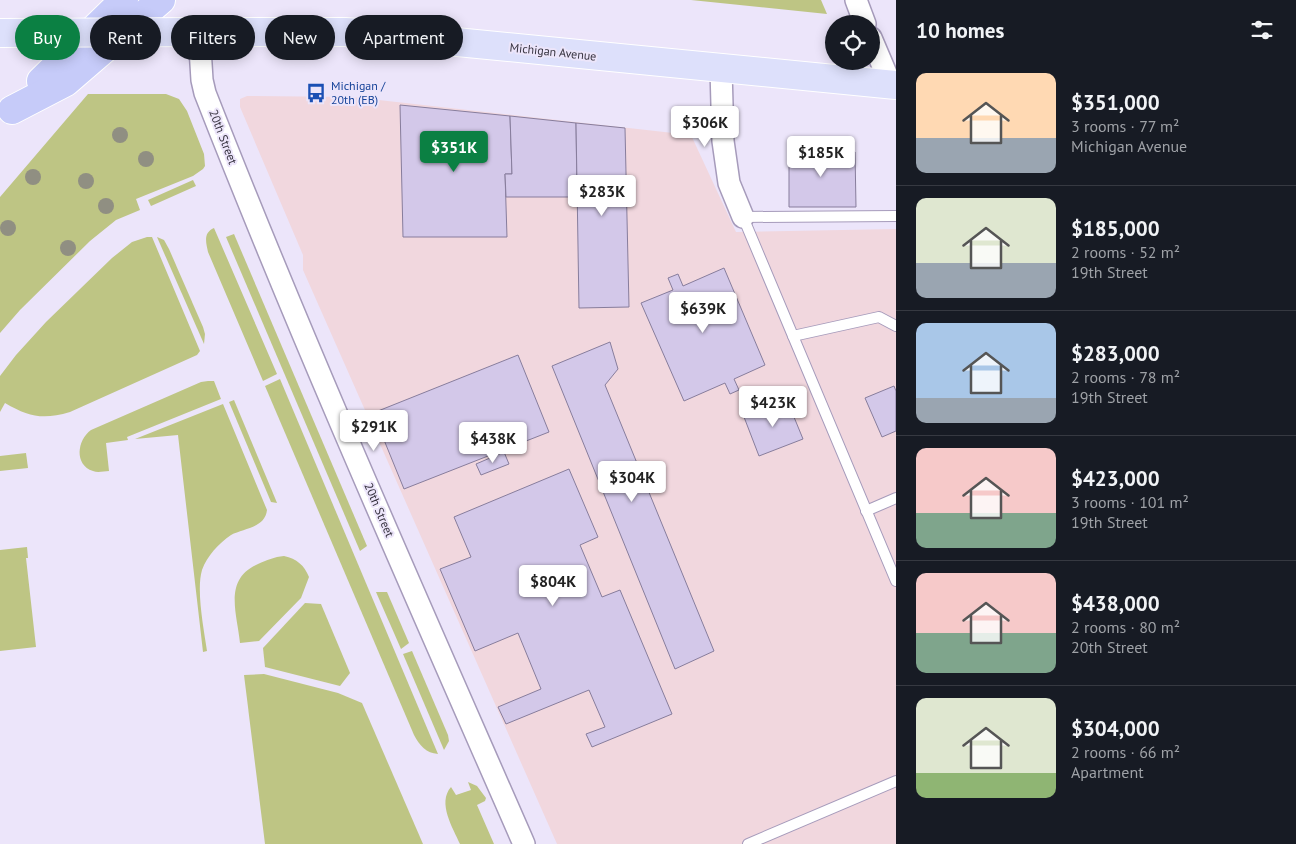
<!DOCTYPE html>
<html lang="en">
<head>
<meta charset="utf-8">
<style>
	:root { --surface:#171b24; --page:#20242c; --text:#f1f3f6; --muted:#9ea1a6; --line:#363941; --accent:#0b8043 }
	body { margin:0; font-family:"PT Sans",sans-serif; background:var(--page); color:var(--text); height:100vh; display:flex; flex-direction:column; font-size:19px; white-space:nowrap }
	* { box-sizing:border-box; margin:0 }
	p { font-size:16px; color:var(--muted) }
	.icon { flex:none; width:28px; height:28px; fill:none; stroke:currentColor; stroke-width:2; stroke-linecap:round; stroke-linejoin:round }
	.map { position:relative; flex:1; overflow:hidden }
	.side { display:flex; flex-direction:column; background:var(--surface); width:400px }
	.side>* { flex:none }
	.hud { position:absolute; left:15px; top:15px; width:475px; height:45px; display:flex; gap:10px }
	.controls { position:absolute; left:825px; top:15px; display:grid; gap:10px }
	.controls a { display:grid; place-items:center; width:55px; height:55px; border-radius:50%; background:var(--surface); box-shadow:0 2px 12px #0003; font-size:25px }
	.price { position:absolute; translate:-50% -42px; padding:0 11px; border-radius:5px; background:#fff; color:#222; font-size:16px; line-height:32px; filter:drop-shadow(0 1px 2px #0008) }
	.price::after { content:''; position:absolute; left:50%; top:30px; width:15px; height:11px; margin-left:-8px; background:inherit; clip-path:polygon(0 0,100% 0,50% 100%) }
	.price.selected { background:var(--accent); color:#fff }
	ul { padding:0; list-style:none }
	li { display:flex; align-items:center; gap:15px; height:125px; padding:0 20px }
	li+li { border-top:1px solid var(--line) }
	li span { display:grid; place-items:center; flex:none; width:140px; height:100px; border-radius:10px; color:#555 }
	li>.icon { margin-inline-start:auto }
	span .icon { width:60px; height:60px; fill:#fffc; stroke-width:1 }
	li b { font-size:21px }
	h2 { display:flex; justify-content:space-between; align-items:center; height:60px; padding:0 20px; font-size:21px }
	.tag { padding:0 18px; border-radius:22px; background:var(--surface); box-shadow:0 2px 12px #0003; font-size:18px; line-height:45px }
	.tag.selected { background:var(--accent); color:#fff }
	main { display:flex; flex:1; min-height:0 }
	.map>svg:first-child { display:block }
	.industrial { fill:#f1d7de }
	.green { fill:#bec584 }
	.building { fill:#d3c8e9; stroke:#877d9c }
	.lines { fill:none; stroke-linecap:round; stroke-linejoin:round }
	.lane-casing { stroke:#a69bbb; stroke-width:12 }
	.street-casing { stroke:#a69bbb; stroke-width:24 }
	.primary-casing { stroke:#fff; stroke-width:30 }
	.highway-casing { stroke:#fff; stroke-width:30 }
	.lane { stroke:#fff; stroke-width:10 }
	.street { stroke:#fff; stroke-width:21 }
	.primary { stroke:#dde0fb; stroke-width:28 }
	.highway { stroke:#c6cbf9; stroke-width:28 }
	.primary-bridge-casing { stroke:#fff; stroke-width:30; stroke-linecap:butt }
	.primary-bridge { stroke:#dde0fb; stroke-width:28 }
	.tree { fill:#908f82 }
	.labels { text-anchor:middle; stroke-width:4; stroke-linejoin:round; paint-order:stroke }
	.street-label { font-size:12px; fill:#36323f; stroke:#ece5fa }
	.transit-label { font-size:12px; fill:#164399; stroke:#ece5fa; text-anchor:start }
</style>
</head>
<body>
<main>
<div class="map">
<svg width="896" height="844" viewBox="0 0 896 844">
	<rect width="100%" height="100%" fill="#ece5fa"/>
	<polygon class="industrial" points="247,96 352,97 691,135 736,232 896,229 896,844 557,844 303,270 303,255 240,107 240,99"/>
	<g class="green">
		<polygon points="691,0 821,0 827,14"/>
		<polygon points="88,94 166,94 179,99 187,111 204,154 205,166 203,169 193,176 136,199 140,210 116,220 90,241 20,310 0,333 0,197"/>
		<polygon points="193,180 196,186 151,206 148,200"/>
		<path d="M214 228 277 374 263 381 208 252C206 242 203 233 214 228Z"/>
		<polygon points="234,234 367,546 360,551 226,237"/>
		<path d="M147 237H152L200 351 197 355 70 412C43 420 29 417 5 403L0 412V376L16 355 46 322 112 258 132 242Z"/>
		<polygon points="157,237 164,240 169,249 203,327 205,334 204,344"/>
		<path d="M280 379 438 754C426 753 420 746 414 735L265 386Z"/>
		<path d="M208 381H214L221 399 127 437 128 440 106 443 109 471C104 471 98 473 93 471 74 465 77 440 91 430L201 382Z"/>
		<polygon points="234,400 275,498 277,503 271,502 229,402"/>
		<path d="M223 404 267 510C265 528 244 528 231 535 219 543 207 556 202 570 196 590 204 630 207 651L203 652 178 435 135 439Z"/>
		<polygon points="26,453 28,468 0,471 0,456"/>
		<polygon points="27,547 28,558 26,558 36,647 0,651 0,550"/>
		<path d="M284 556C297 559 304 565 309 577L301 598 259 641 240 643C237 613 223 579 258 564 267 560 274 557 284 556Z"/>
		<polygon points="376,592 387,592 409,643 401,649"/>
		<polygon points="305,603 321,604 350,673 340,686 265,667 263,648"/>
		<polygon points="412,651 448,735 449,741 444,750 403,654"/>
		<polygon points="264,674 338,693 362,703 423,844 265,844 244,675"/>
		<path d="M468 782 477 786 486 798 485 801 477 805 494 844H460C453 828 437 803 451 787L456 795 471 790Z"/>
	</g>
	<g class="building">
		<polygon points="400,105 510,116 512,174 505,174 507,237 403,237"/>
		<polygon points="510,116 576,123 577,197 506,197 505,174 512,174"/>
		<polygon points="576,123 625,128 629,307 579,308"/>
		<polygon points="789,144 855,152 856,207 789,207"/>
		<polygon points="724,268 765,365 734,379 739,390 730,394 725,383 684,401 641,303 673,290 668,278 678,274 683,286"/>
		<polygon points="610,342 618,369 605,385 714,651 675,669 552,366"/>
		<polygon points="518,355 549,432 404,489 373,413"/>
		<polygon points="894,386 896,391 896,431 882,437 865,398"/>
		<polygon points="787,400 803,439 759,456 744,417"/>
		<polygon points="504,452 509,464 481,475 476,464"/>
		<polygon points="569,469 598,537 580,545 602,597 620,590 672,714 592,747 586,734 605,727 589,690 506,724 498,707 541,689 518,633 475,651 440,569 471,557 454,517"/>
	</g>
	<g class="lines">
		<defs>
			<g id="lane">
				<polyline points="896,216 743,217 896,581"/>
				<polyline points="793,336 879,317 896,326"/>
				<polyline points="866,511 896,498"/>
				<polyline points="748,844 896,781"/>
			</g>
			<g id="street">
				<polyline points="856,0 865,24"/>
				<path d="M199 32 202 80 205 93C304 346 415 595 524 844"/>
				<polyline points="871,38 891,85"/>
				<polyline points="721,69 723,141 729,183 743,217"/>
			</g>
			<polyline id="primary" points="199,32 345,32 375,34 896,85"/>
			<g id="highway">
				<polyline points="41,81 124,0"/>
				<polyline points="12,110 66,82 161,0"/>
			</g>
		</defs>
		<use href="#lane" class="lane-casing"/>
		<use href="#street" class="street-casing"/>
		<use href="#primary" class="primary-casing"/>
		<use href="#highway" class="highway-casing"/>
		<use href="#lane" class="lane"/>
		<use href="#street" class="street"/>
		<use href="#primary" class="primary"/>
		<use href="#highway" class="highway"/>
		<defs>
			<polyline id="primary-bridge" points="0,33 199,32"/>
		</defs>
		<use href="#primary-bridge" class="primary-bridge-casing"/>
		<use href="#primary-bridge" class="primary-bridge"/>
	</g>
	<g class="tree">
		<circle cx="120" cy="135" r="8"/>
		<circle cx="146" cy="159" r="8"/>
		<circle cx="33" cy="177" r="8"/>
		<circle cx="86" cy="181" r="8"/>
		<circle cx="106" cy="206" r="8"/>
		<circle cx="8" cy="228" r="8"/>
		<circle cx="68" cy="248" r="8"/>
	</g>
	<defs>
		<symbol id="bus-bare" viewBox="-9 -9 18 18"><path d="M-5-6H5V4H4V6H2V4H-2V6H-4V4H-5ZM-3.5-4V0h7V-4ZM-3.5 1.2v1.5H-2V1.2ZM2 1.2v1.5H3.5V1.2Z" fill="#1a4fb4" stroke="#ece5fa" stroke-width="2.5" paint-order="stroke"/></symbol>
	</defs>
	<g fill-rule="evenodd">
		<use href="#bus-bare" x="302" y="79" width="28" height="28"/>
	</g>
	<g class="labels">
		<g class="street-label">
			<text transform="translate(553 52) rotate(6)" y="4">Michigan Avenue</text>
			<text transform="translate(223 137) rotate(69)" y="4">20th Street</text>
			<text transform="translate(379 510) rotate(67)" y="4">20th Street</text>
		</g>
		<g class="transit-label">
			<text x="331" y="90">Michigan /<tspan x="331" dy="14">20th (EB)</tspan></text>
		</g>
	</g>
</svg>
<div class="controls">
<a><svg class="icon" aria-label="locate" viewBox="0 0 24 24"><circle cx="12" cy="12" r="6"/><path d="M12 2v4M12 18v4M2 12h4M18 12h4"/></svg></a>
</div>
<b class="price" style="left:705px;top:148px">$306K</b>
<b class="price selected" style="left:454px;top:173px">$351K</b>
<b class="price" style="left:821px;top:178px">$185K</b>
<b class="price" style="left:602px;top:217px">$283K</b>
<b class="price" style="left:703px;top:334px">$639K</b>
<b class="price" style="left:773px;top:428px">$423K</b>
<b class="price" style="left:374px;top:452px">$291K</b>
<b class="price" style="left:493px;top:464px">$438K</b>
<b class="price" style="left:632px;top:503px">$304K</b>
<b class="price" style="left:553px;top:607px">$804K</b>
<div class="hud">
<a class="tag selected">Buy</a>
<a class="tag">Rent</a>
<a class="tag">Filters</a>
<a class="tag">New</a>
<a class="tag">Apartment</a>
</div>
</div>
<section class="side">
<h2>10 homes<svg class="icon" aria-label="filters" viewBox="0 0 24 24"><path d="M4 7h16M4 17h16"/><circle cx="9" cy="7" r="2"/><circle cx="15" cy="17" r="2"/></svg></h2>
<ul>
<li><span style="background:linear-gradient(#ffd9b3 65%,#9aa5b1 0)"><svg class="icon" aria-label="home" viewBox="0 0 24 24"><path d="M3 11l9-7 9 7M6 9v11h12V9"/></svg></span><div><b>$351,000</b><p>3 rooms · 77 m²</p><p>Michigan Avenue</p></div></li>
<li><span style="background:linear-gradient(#dfe7d0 65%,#9aa5b1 0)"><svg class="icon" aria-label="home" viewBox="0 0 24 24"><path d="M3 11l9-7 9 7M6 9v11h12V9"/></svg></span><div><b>$185,000</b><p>2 rooms · 52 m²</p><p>19th Street</p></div></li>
<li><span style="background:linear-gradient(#a9c7e8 75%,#9aa5b1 0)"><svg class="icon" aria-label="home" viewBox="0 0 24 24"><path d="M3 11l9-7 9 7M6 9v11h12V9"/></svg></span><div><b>$283,000</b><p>2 rooms · 78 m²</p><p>19th Street</p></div></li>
<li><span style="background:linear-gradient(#f6c9c9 65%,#7fa58c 0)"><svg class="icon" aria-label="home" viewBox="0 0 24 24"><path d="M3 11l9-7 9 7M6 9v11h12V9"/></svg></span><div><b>$423,000</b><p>3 rooms · 101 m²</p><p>19th Street</p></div></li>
<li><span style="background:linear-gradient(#f6c9c9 60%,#7fa58c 0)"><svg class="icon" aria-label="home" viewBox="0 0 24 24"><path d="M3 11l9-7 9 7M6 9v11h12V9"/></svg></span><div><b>$438,000</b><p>2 rooms · 80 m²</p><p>20th Street</p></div></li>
<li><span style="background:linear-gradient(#dfe7d0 75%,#8fb573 0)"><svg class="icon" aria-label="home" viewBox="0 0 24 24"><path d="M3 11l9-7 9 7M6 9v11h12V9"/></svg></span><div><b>$304,000</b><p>2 rooms · 66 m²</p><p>Apartment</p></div></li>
</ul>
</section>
</main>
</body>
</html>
